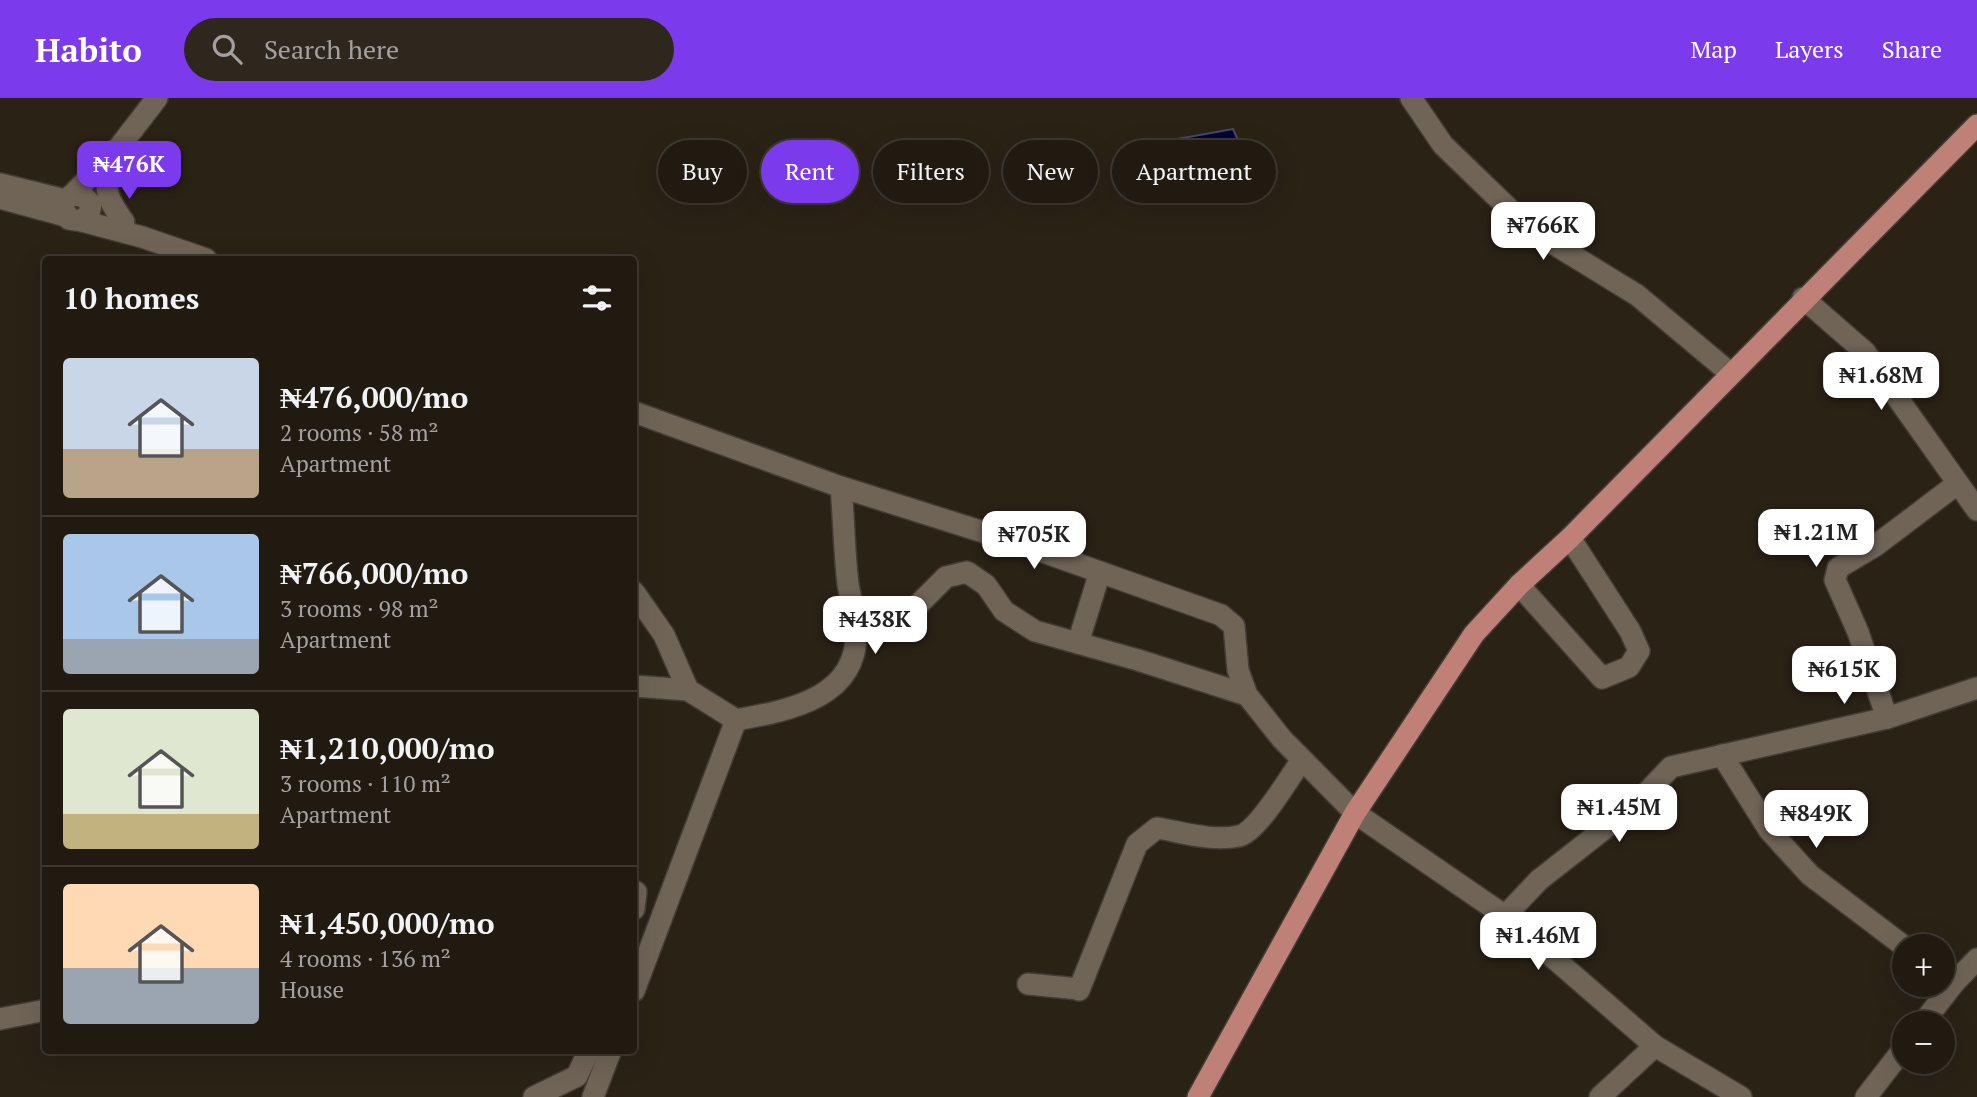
<!DOCTYPE html>
<html lang="en">
<head>
<meta charset="utf-8">
<style>
	:root { --surface:#201a10; --page:#2d271e; --text:#f1f3f6; --muted:#a2a19f; --line:#3d3830; --accent:#7c3aed }
	body { margin:0; font-family:"PT Serif",serif; background:var(--page); color:var(--text); height:100vh; display:flex; flex-direction:column; font-size:26px; white-space:nowrap }
	* { box-sizing:border-box; margin:0 }
	p { font-size:23px; color:var(--muted) }
	.icon { flex:none; width:38px; height:38px; fill:none; stroke:currentColor; stroke-width:2; stroke-linecap:round; stroke-linejoin:round }
	.map { position:relative; flex:1; overflow:hidden }
	.drawer { position:absolute; left:42px; top:158px; width:595px; height:798px; display:flex; flex-direction:column; background:var(--surface); border-radius:7px; box-shadow:0 7px 28px #0002,0 0 0 2px var(--line) }
	.drawer>* { flex:none }
	.guide { position:absolute; left:658px; top:42px; width:665px; height:63px; display:flex; gap:14px }
	.fabs { position:absolute; left:1892px; top:836px; display:grid; gap:14px }
	.fabs a { display:grid; place-items:center; width:63px; height:63px; border-radius:50%; background:var(--surface); box-shadow:0 7px 28px #0002,0 0 0 2px var(--line); font-size:35px }
	.price { position:absolute; translate:-50% -60px; padding:0 16px; border-radius:14px; background:#fff; color:#222; font-size:23px; line-height:46px; filter:drop-shadow(0 2px 4px #0008) }
	.price::after { content:''; position:absolute; left:50%; top:42px; width:21px; height:16px; margin-left:-10px; background:inherit; clip-path:polygon(0 0,100% 0,50% 100%) }
	.price.on { background:var(--accent); color:#fff }
	ul { padding:0; list-style:none }
	li { display:flex; align-items:center; gap:21px; height:175px; padding:0 21px }
	li+li { border-top:2px solid var(--line) }
	li span { display:grid; place-items:center; flex:none; width:196px; height:140px; border-radius:7px; color:#555 }
	li>.icon { margin-inline-start:auto }
	span .icon { width:84px; height:84px; fill:#fffc; stroke-width:1 }
	li b { font-size:30px }
	h2 { display:flex; justify-content:space-between; align-items:center; height:84px; padding:0 21px; font-size:30px }
	.chip { padding:0 24px; border-radius:32px; background:var(--surface); box-shadow:0 7px 28px #0002,0 0 0 2px var(--line); font-size:24px; line-height:63px }
	.chip.on { background:var(--accent); color:#fff }
	header { display:flex; align-items:center; gap:42px; box-sizing:border-box; height:98px; padding:0 35px; background:var(--accent); color:#fff }
	header strong { font-size:33px }
	nav { display:flex; gap:38px; margin-inline-start:auto; font-size:24px }
	.search { width:490px; height:63px; background:var(--page); display:flex; align-items:center; gap:18px; box-sizing:border-box; padding:0 24px; border-radius:38px; color:var(--muted); font-size:26px }
	.map>svg:first-child { display:block }
	.water { fill:#000338; stroke:#48486b; stroke-width:2 }
	.lines { fill:none; stroke-linecap:round; stroke-linejoin:round }
	.minor-casing { stroke:#443c34; stroke-width:24 }
	.major-casing { stroke:#443c34; stroke-width:24 }
	.minor { stroke:#706457; stroke-width:21 }
	.major { stroke:#bf8077; stroke-width:21 }
</style>
</head>
<body>
<header>
<strong>Habito</strong>
<div class="search"><svg class="icon" aria-label="search" viewBox="0 0 24 24"><circle cx="10" cy="10" r="6"/><path d="M15 15l6 6"/></svg>Search here</div>
<nav><a>Map</a><a>Layers</a><a>Share</a></nav>
</header>
<div class="map">
<svg width="1977" height="999" viewBox="0 0 1977 999">
	<rect width="100%" height="100%" fill="#2b2216"/>
	<polygon class="water" points="1233,31 1241,49 1193,67 1176,83 1132,84 1126,76 1129,62 1166,43"/>
	<g class="lines">
		<defs>
			<g id="minor">
				<polyline points="1411,0 1443,47 1531,132 1637,197 1730,275"/>
				<path d="M117 56C103 89 103 95 124 124"/>
				<polyline points="0,86 65,102 72,97 83,98 91,106 89,116 82,123 69,121 63,110 65,102"/>
				<polyline points="72,97 120,48 157,0"/>
				<polyline points="0,100 66,118"/>
				<polyline points="82,123 142,139 206,161"/>
				<polyline points="1803,200 1865,254 1977,412"/>
				<polyline points="634,314 841,389 1018,445 1221,517 1234,528 1238,572 1247,597 1282,641 1355,715 1505,818 1655,948 1741,999"/>
				<polyline points="1519,487 1602,580 1629,569 1639,553 1630,533 1570,440"/>
				<polyline points="634,494 664,537 688,592"/>
				<polyline points="856,529 887,515 913,512 946,479 967,474 986,487 1004,513 1035,533 1138,562 1247,597"/>
				<polyline points="1078,545 1100,474"/>
				<path d="M634 588 688 592 736 622C792 612 861 599 856 528 855 514 850 500 848 486 844 453 844 421 841 389"/>
				<polyline points="1887,620 1858,534 1835,482 1838,470 1875,448 1957,386"/>
				<polyline points="1722,657 1769,732 1810,777 1905,849"/>
				<polyline points="634,793 636,794 634,811"/>
				<polyline points="1505,818 1539,782 1636,706 1671,669 1887,620 1977,590"/>
				<polyline points="1028,886 1079,891"/>
				<path d="M1079 892 1137 746 1157 730C1182 734 1213 744 1239 738 1258 734 1290 678 1302 662"/>
				<polyline points="634,893 736,622"/>
				<polyline points="0,921 46,912"/>
				<polyline points="1922,926 1954,885 1977,861"/>
				<polyline points="534,999 577,978 589,952"/>
				<polyline points="593,999 611,952"/>
				<polyline points="1600,999 1655,948"/>
				<polyline points="1866,999 1904,950"/>
			</g>
			<polyline id="major" points="1198,999 1355,715 1474,536 1519,487 1570,440 1977,27"/>
		</defs>
		<use href="#minor" class="minor-casing"/>
		<use href="#major" class="major-casing"/>
		<use href="#minor" class="minor"/>
		<use href="#major" class="major"/>
	</g>
</svg>
<div class="fabs">
<a>+</a>
<a>−</a>
</div>
<b class="price on" style="left:129px;top:103px">₦476K</b>
<b class="price" style="left:1543px;top:164px">₦766K</b>
<b class="price" style="left:1881px;top:314px">₦1.68M</b>
<b class="price" style="left:1816px;top:471px">₦1.21M</b>
<b class="price" style="left:1034px;top:473px">₦705K</b>
<b class="price" style="left:875px;top:558px">₦438K</b>
<b class="price" style="left:1844px;top:608px">₦615K</b>
<b class="price" style="left:1619px;top:746px">₦1.45M</b>
<b class="price" style="left:1816px;top:752px">₦849K</b>
<b class="price" style="left:1538px;top:874px">₦1.46M</b>
<div class="guide">
<a class="chip">Buy</a>
<a class="chip on">Rent</a>
<a class="chip">Filters</a>
<a class="chip">New</a>
<a class="chip">Apartment</a>
</div>
<section class="drawer">
<h2>10 homes<svg class="icon" aria-label="filters" viewBox="0 0 24 24"><path d="M4 7h16M4 17h16"/><circle cx="9" cy="7" r="2"/><circle cx="15" cy="17" r="2"/></svg></h2>
<ul>
<li><span style="background:linear-gradient(#c9d6e8 65%,#b9a48a 0)"><svg class="icon" aria-label="home" viewBox="0 0 24 24"><path d="M3 11l9-7 9 7M6 9v11h12V9"/></svg></span><div><b>₦476,000/mo</b><p>2 rooms · 58 m²</p><p>Apartment</p></div></li>
<li><span style="background:linear-gradient(#a9c7e8 75%,#9aa5b1 0)"><svg class="icon" aria-label="home" viewBox="0 0 24 24"><path d="M3 11l9-7 9 7M6 9v11h12V9"/></svg></span><div><b>₦766,000/mo</b><p>3 rooms · 98 m²</p><p>Apartment</p></div></li>
<li><span style="background:linear-gradient(#dfe7d0 75%,#c2b280 0)"><svg class="icon" aria-label="home" viewBox="0 0 24 24"><path d="M3 11l9-7 9 7M6 9v11h12V9"/></svg></span><div><b>₦1,210,000/mo</b><p>3 rooms · 110 m²</p><p>Apartment</p></div></li>
<li><span style="background:linear-gradient(#ffd9b3 60%,#9aa5b1 0)"><svg class="icon" aria-label="home" viewBox="0 0 24 24"><path d="M3 11l9-7 9 7M6 9v11h12V9"/></svg></span><div><b>₦1,450,000/mo</b><p>4 rooms · 136 m²</p><p>House</p></div></li>
</ul>
</section>
</div>
</body>
</html>
